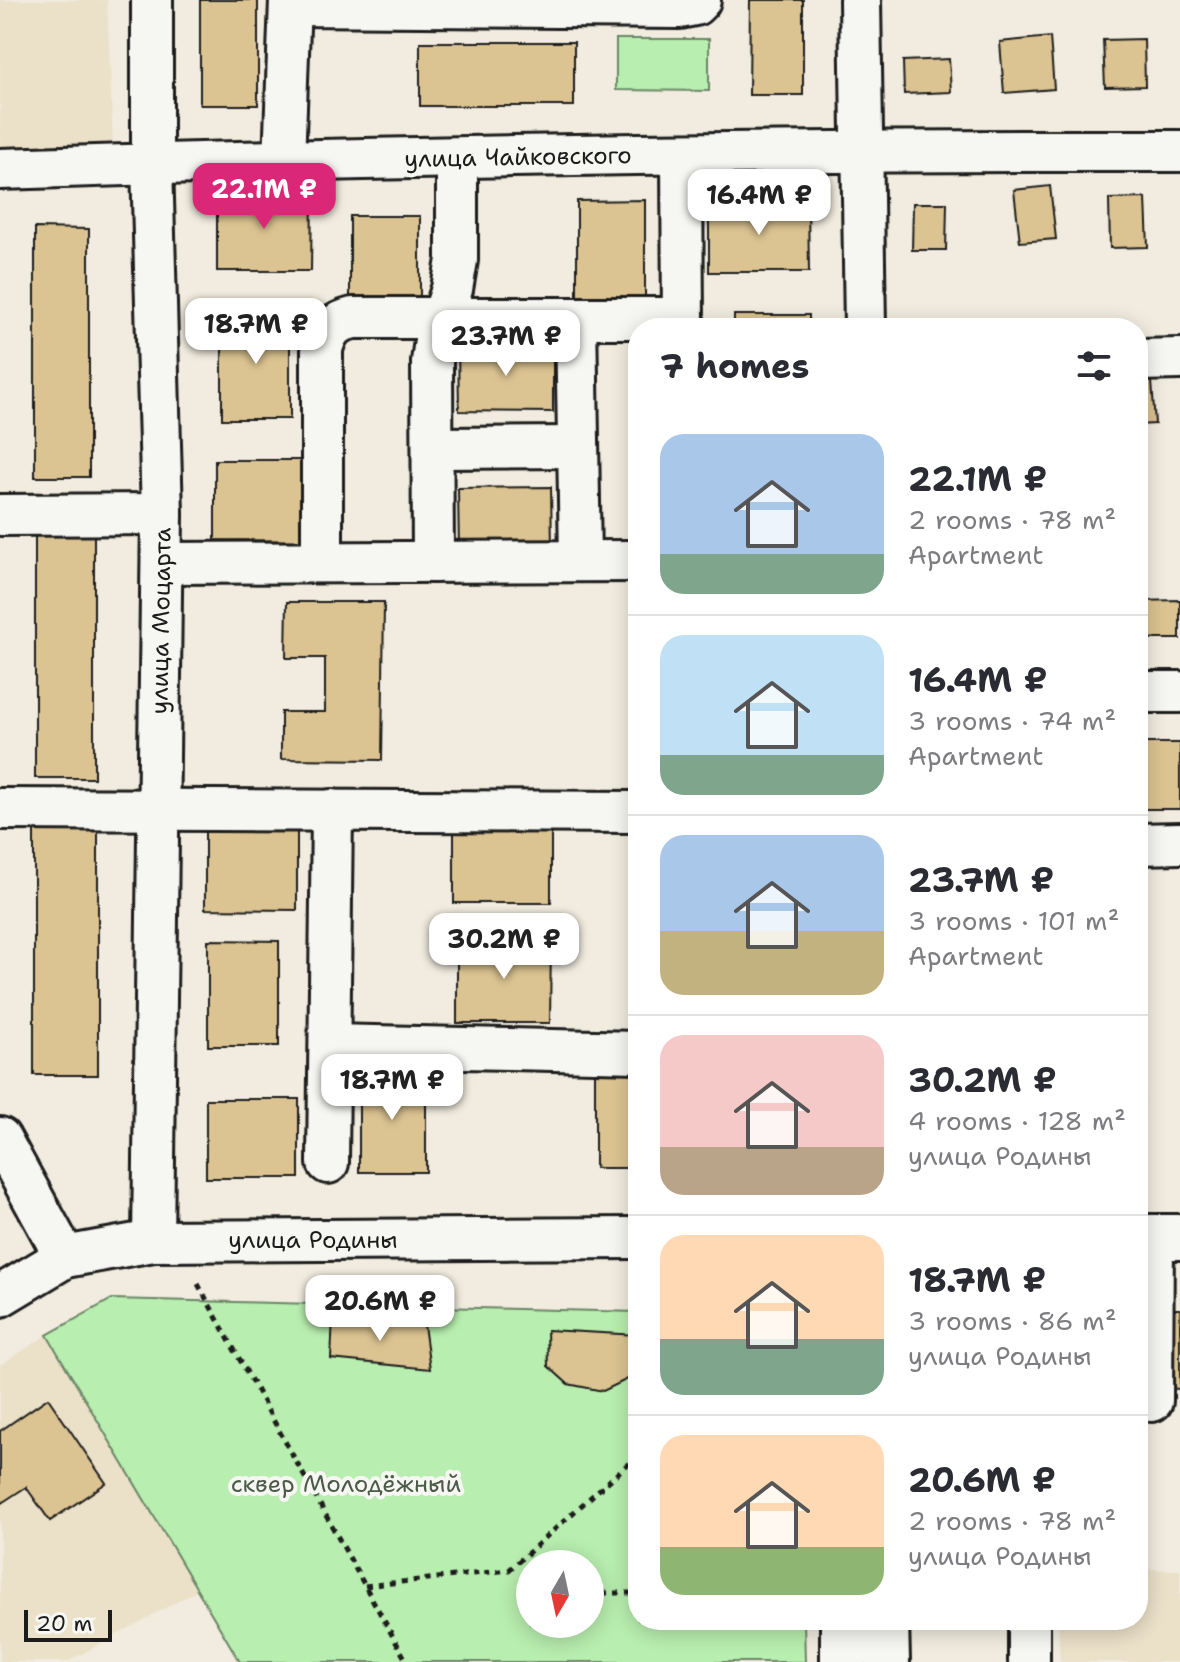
<!DOCTYPE html>
<html lang="en">
<head>
<meta charset="utf-8">
<style>
	:root { --surface:#fff; --page:#f2f2f3; --text:#2b2b33; --muted:#7c7c81; --line:#e1e1e2; --accent:#db2777 }
	body { margin:0; font-family:"Shantell Sans",sans-serif; background:var(--page); color:var(--text); height:100vh; display:flex; flex-direction:column; font-size:30px; white-space:nowrap }
	* { box-sizing:border-box; margin:0 }
	p { font-size:26px; color:var(--muted) }
	.icon { flex:none; width:44px; height:44px; fill:none; stroke:currentColor; stroke-width:2; stroke-linecap:round; stroke-linejoin:round }
	.map { position:relative; flex:1; overflow:hidden }
	.sheet { position:absolute; left:628px; top:318px; width:520px; height:1312px; display:flex; flex-direction:column; background:var(--surface); border-radius:32px; box-shadow:0 4px 20px #0003 }
	.sheet>* { flex:none }
	.needle { width:52px; rotate:189deg }
	.buttons { position:absolute; left:516px; top:1550px; display:grid; gap:16px }
	.buttons a { display:grid; place-items:center; width:88px; height:88px; border-radius:50%; background:var(--surface); box-shadow:0 4px 20px #0003; font-size:40px }
	.scale { position:absolute; left:24px; bottom:20px; width:88px; box-sizing:border-box; padding-left:8px; border:4px solid #1c1c1c; border-top:0; font-size:22px; line-height:28px; white-space:nowrap; color:#1c1c1c; -webkit-text-stroke:6px #f6f6f2; paint-order:stroke }
	.price { position:absolute; translate:-50% -68px; padding:0 18px; border-radius:16px; background:#fff; color:#222; font-size:26px; line-height:52px; filter:drop-shadow(0 2px 4px #0008) }
	.price::after { content:''; position:absolute; left:50%; top:48px; width:24px; height:18px; margin-left:-12px; background:inherit; clip-path:polygon(0 0,100% 0,50% 100%) }
	.price.selected { background:var(--accent); color:#fff }
	ul { padding:0; list-style:none }
	li { display:flex; align-items:center; gap:24px; height:200px; padding:0 32px }
	li+li { border-top:2px solid var(--line) }
	li span { display:grid; place-items:center; flex:none; width:224px; height:160px; border-radius:24px; color:#555 }
	li>.icon { margin-inline-start:auto }
	span .icon { width:96px; height:96px; fill:#fffc; stroke-width:1 }
	li b { font-size:34px }
	h2 { display:flex; justify-content:space-between; align-items:center; height:96px; padding:0 32px; font-size:34px }
	.map>svg:first-child { display:block }
	.built { fill:#ebe0c8 }
	.green { fill:#b8eeaf; stroke:#6a8566; stroke-width:2; fill-rule:evenodd }
	.building { fill:#dcc492; stroke:#1c1c1c; stroke-width:2 }
	.lines { fill:none; stroke-linecap:round; stroke-linejoin:round }
	.minor-casing { stroke:#1c1c1c; stroke-width:46 }
	.major-casing { stroke:#1c1c1c; stroke-width:50 }
	.path { stroke:#1c1c1c; stroke-width:5; stroke-dasharray:6 6; stroke-linecap:butt }
	.minor { stroke:#f6f6f2; stroke-width:40 }
	.major { stroke:#f6f6f2; stroke-width:44 }
	.labels { text-anchor:middle; stroke-width:8; stroke-linejoin:round; paint-order:stroke }
	.street-label { font-size:24px; fill:#1c1c1c; stroke:#f6f6f2 }
	.park-label { font-size:24px; fill:#4b5b48; stroke:#f6f6f2 }
</style>
</head>
<body>
<div class="map">
<svg width="1180" height="1662" viewBox="0 0 1180 1662">
	<rect width="100%" height="100%" fill="#f1ecdf"/>
	<filter id="ink" filterUnits="userSpaceOnUse"><feTurbulence type="fractalNoise" baseFrequency=".0125" numOctaves="2"/><feDisplacementMap in="SourceGraphic" scale="16" xChannelSelector="R" yChannelSelector="G"/><feConvolveMatrix kernelMatrix="1 2 1 2 8 2 1 2 1" color-interpolation-filters="sRGB"/></filter>
	<g filter="url(#ink)">
		<g class="built">
			<polygon points="0,0 107,0 113,145 0,148"/>
			<polygon points="47,1335 198,1590 67,1662 0,1662 0,1365"/>
			<polygon points="1138,1569 1180,1570 1180,1662 1060,1662 1058,1620 1138,1620"/>
		</g>
		<g class="green">
			<polygon points="616,39 709,39 709,91 616,90"/>
			<polygon points="1138,973 1144,973 1143,1127 1138,1127"/>
			<path d="M112 1299 638 1312V1620H804L805 1662H240L47 1335ZM530 1564H590V1624H530Z"/>
		</g>
		<g class="building">
			<rect x="200" y="0" width="58" height="105"/>
			<polygon points="750,0 803,0 803,95 749,95"/>
			<polygon points="1050,37 1054,89 1004,93 1000,42"/>
			<polygon points="1144,39 1145,86 1105,87 1103,40"/>
			<rect x="420" y="42" width="154" height="64"/>
			<polygon points="949,59 951,92 904,94 903,61"/>
			<polygon points="1050,186 1056,239 1020,242 1014,190"/>
			<polygon points="217,192 312,192 311,271 217,271"/>
			<polygon points="1146,198 1148,247 1110,248 1109,199"/>
			<polygon points="645,200 645,308 577,308 577,201"/>
			<polygon points="709,201 808,201 809,272 709,272"/>
			<polygon points="913,203 947,203 946,250 912,250"/>
			<rect x="350" y="216" width="70" height="90"/>
			<polygon points="35,228 89,229 89,477 35,477"/>
			<rect x="222" y="312" width="68" height="107"/>
			<rect x="734" y="315" width="75" height="13"/>
			<polygon points="458,344 553,344 553,412 459,411"/>
			<polygon points="1152,381 1155,424 1138,425 1138,382"/>
			<polygon points="215,460 308,460 308,541 215,540"/>
			<polygon points="551,487 552,550 459,551 458,488"/>
			<polygon points="35,525 94,526 94,778 35,778"/>
			<polygon points="1180,600 1180,639 1138,639 1138,601"/>
			<polygon points="287,602 384,602 382,760 281,759 281,712 325,712 325,658 286,658"/>
			<rect x="1138" y="743" width="42" height="66"/>
			<rect x="454" y="824" width="97" height="79"/>
			<rect x="34" y="826" width="64" height="249"/>
			<polygon points="205,831 297,831 297,910 205,909"/>
			<polygon points="208,940 279,941 279,1046 208,1046"/>
			<polygon points="457,940 551,940 550,1023 457,1023"/>
			<rect x="595" y="1070" width="43" height="98"/>
			<rect x="359" y="1072" width="67" height="100"/>
			<rect x="206" y="1099" width="93" height="79"/>
			<polygon points="1165,1309 1180,1309 1180,1389 1165,1388"/>
			<polygon points="333,1317 424,1325 430,1369 331,1359"/>
			<polygon points="547,1330 638,1335 638,1354 630,1378 603,1391 568,1384 548,1366"/>
			<polygon points="48,1398 106,1483 50,1521 26,1487 0,1504 0,1431"/>
		</g>
		<g class="lines">
			<defs>
				<g id="minor">
					<polyline points="152,0 152,164 162,514 153,1241"/>
					<polyline points="860,0 865,328"/>
					<polyline points="290,5 680,8 695,5 700,0"/>
					<polyline points="682,154 683,328"/>
					<polyline points="284,161 290,0"/>
					<path d="M0 169C393 156 787 150 1180 151"/>
					<polyline points="576,318 580,561"/>
					<polyline points="1138,360 1180,359"/>
					<polyline points="433,448 578,447"/>
					<polyline points="0,515 162,514"/>
					<path d="M322 562V349C328 329 333 323 353 318H683"/>
					<polyline points="433,562 432,362 435,340 452,289 457,260 457,158"/>
					<polyline points="162,563 638,561"/>
					<polyline points="1138,692 1180,692"/>
					<polyline points="0,809 638,812"/>
					<polyline points="1138,844 1180,843"/>
					<polyline points="330,1045 638,1052"/>
					<polyline points="0,1138 65,1257"/>
					<polyline points="328,1163 332,810"/>
					<polyline points="0,1296 65,1257 153,1241 638,1238"/>
					<polyline points="1152,1401 1153,1237"/>
					<polyline points="1029,1620 1029,1662"/>
				</g>
				<g id="major">
					<polyline points="1138,1237 1180,1237"/>
					<polyline points="843,1620 843,1662"/>
					<polyline points="886,1620 887,1662"/>
				</g>
			</defs>
			<use href="#minor" class="minor-casing"/>
			<use href="#major" class="major-casing"/>
			<g class="path">
				<polyline points="198,1284 407,1662"/>
				<polyline points="365,1586 509,1570 638,1455"/>
				<polyline points="590,1593 638,1593"/>
			</g>
			<use href="#minor" class="minor"/>
			<use href="#major" class="major"/>
		</g>
	</g>
	<g class="labels">
		<g class="street-label">
			<text transform="translate(518 157) rotate(-1)" y="8">улица Чайковского</text>
			<text transform="translate(161 621) rotate(-89)" y="8">улица Моцарта</text>
			<text x="313" y="1248">улица Родины</text>
		</g>
		<g class="park-label">
			<text x="346" y="1492">сквер Молодёжный</text>
		</g>
	</g>
</svg>
<div class="buttons">
<a><svg class="needle" viewBox="-14 -14 28 28"><path d="M0-13l5 13h-10z" fill="#e53935"/><path d="M0 13l5-13h-10z" fill="#7c7c81"/></svg></a>
</div>
<div class="scale">20 m</div>
<b class="price selected" style="left:264px;top:231px">22.1M ₽</b>
<b class="price" style="left:759px;top:237px">16.4M ₽</b>
<b class="price" style="left:256px;top:366px">18.7M ₽</b>
<b class="price" style="left:506px;top:378px">23.7M ₽</b>
<b class="price" style="left:504px;top:981px">30.2M ₽</b>
<b class="price" style="left:392px;top:1122px">18.7M ₽</b>
<b class="price" style="left:380px;top:1343px">20.6M ₽</b>
<section class="sheet">
<h2>7 homes<svg class="icon" aria-label="filters" viewBox="0 0 24 24"><path d="M4 7h16M4 17h16"/><circle cx="9" cy="7" r="2"/><circle cx="15" cy="17" r="2"/></svg></h2>
<ul>
<li><span style="background:linear-gradient(#a9c7e8 75%,#7fa58c 0)"><svg class="icon" aria-label="home" viewBox="0 0 24 24"><path d="M3 11l9-7 9 7M6 9v11h12V9"/></svg></span><div><b>22.1M ₽</b><p>2 rooms · 78 m²</p><p>Apartment</p></div></li>
<li><span style="background:linear-gradient(#bfe0f5 75%,#7fa58c 0)"><svg class="icon" aria-label="home" viewBox="0 0 24 24"><path d="M3 11l9-7 9 7M6 9v11h12V9"/></svg></span><div><b>16.4M ₽</b><p>3 rooms · 74 m²</p><p>Apartment</p></div></li>
<li><span style="background:linear-gradient(#a9c7e8 60%,#c2b280 0)"><svg class="icon" aria-label="home" viewBox="0 0 24 24"><path d="M3 11l9-7 9 7M6 9v11h12V9"/></svg></span><div><b>23.7M ₽</b><p>3 rooms · 101 m²</p><p>Apartment</p></div></li>
<li><span style="background:linear-gradient(#f6c9c9 70%,#b9a48a 0)"><svg class="icon" aria-label="home" viewBox="0 0 24 24"><path d="M3 11l9-7 9 7M6 9v11h12V9"/></svg></span><div><b>30.2M ₽</b><p>4 rooms · 128 m²</p><p>улица Родины</p></div></li>
<li><span style="background:linear-gradient(#ffd9b3 65%,#7fa58c 0)"><svg class="icon" aria-label="home" viewBox="0 0 24 24"><path d="M3 11l9-7 9 7M6 9v11h12V9"/></svg></span><div><b>18.7M ₽</b><p>3 rooms · 86 m²</p><p>улица Родины</p></div></li>
<li><span style="background:linear-gradient(#ffd9b3 70%,#8fb573 0)"><svg class="icon" aria-label="home" viewBox="0 0 24 24"><path d="M3 11l9-7 9 7M6 9v11h12V9"/></svg></span><div><b>20.6M ₽</b><p>2 rooms · 78 m²</p><p>улица Родины</p></div></li>
</ul>
</section>
</div>
</body>
</html>
